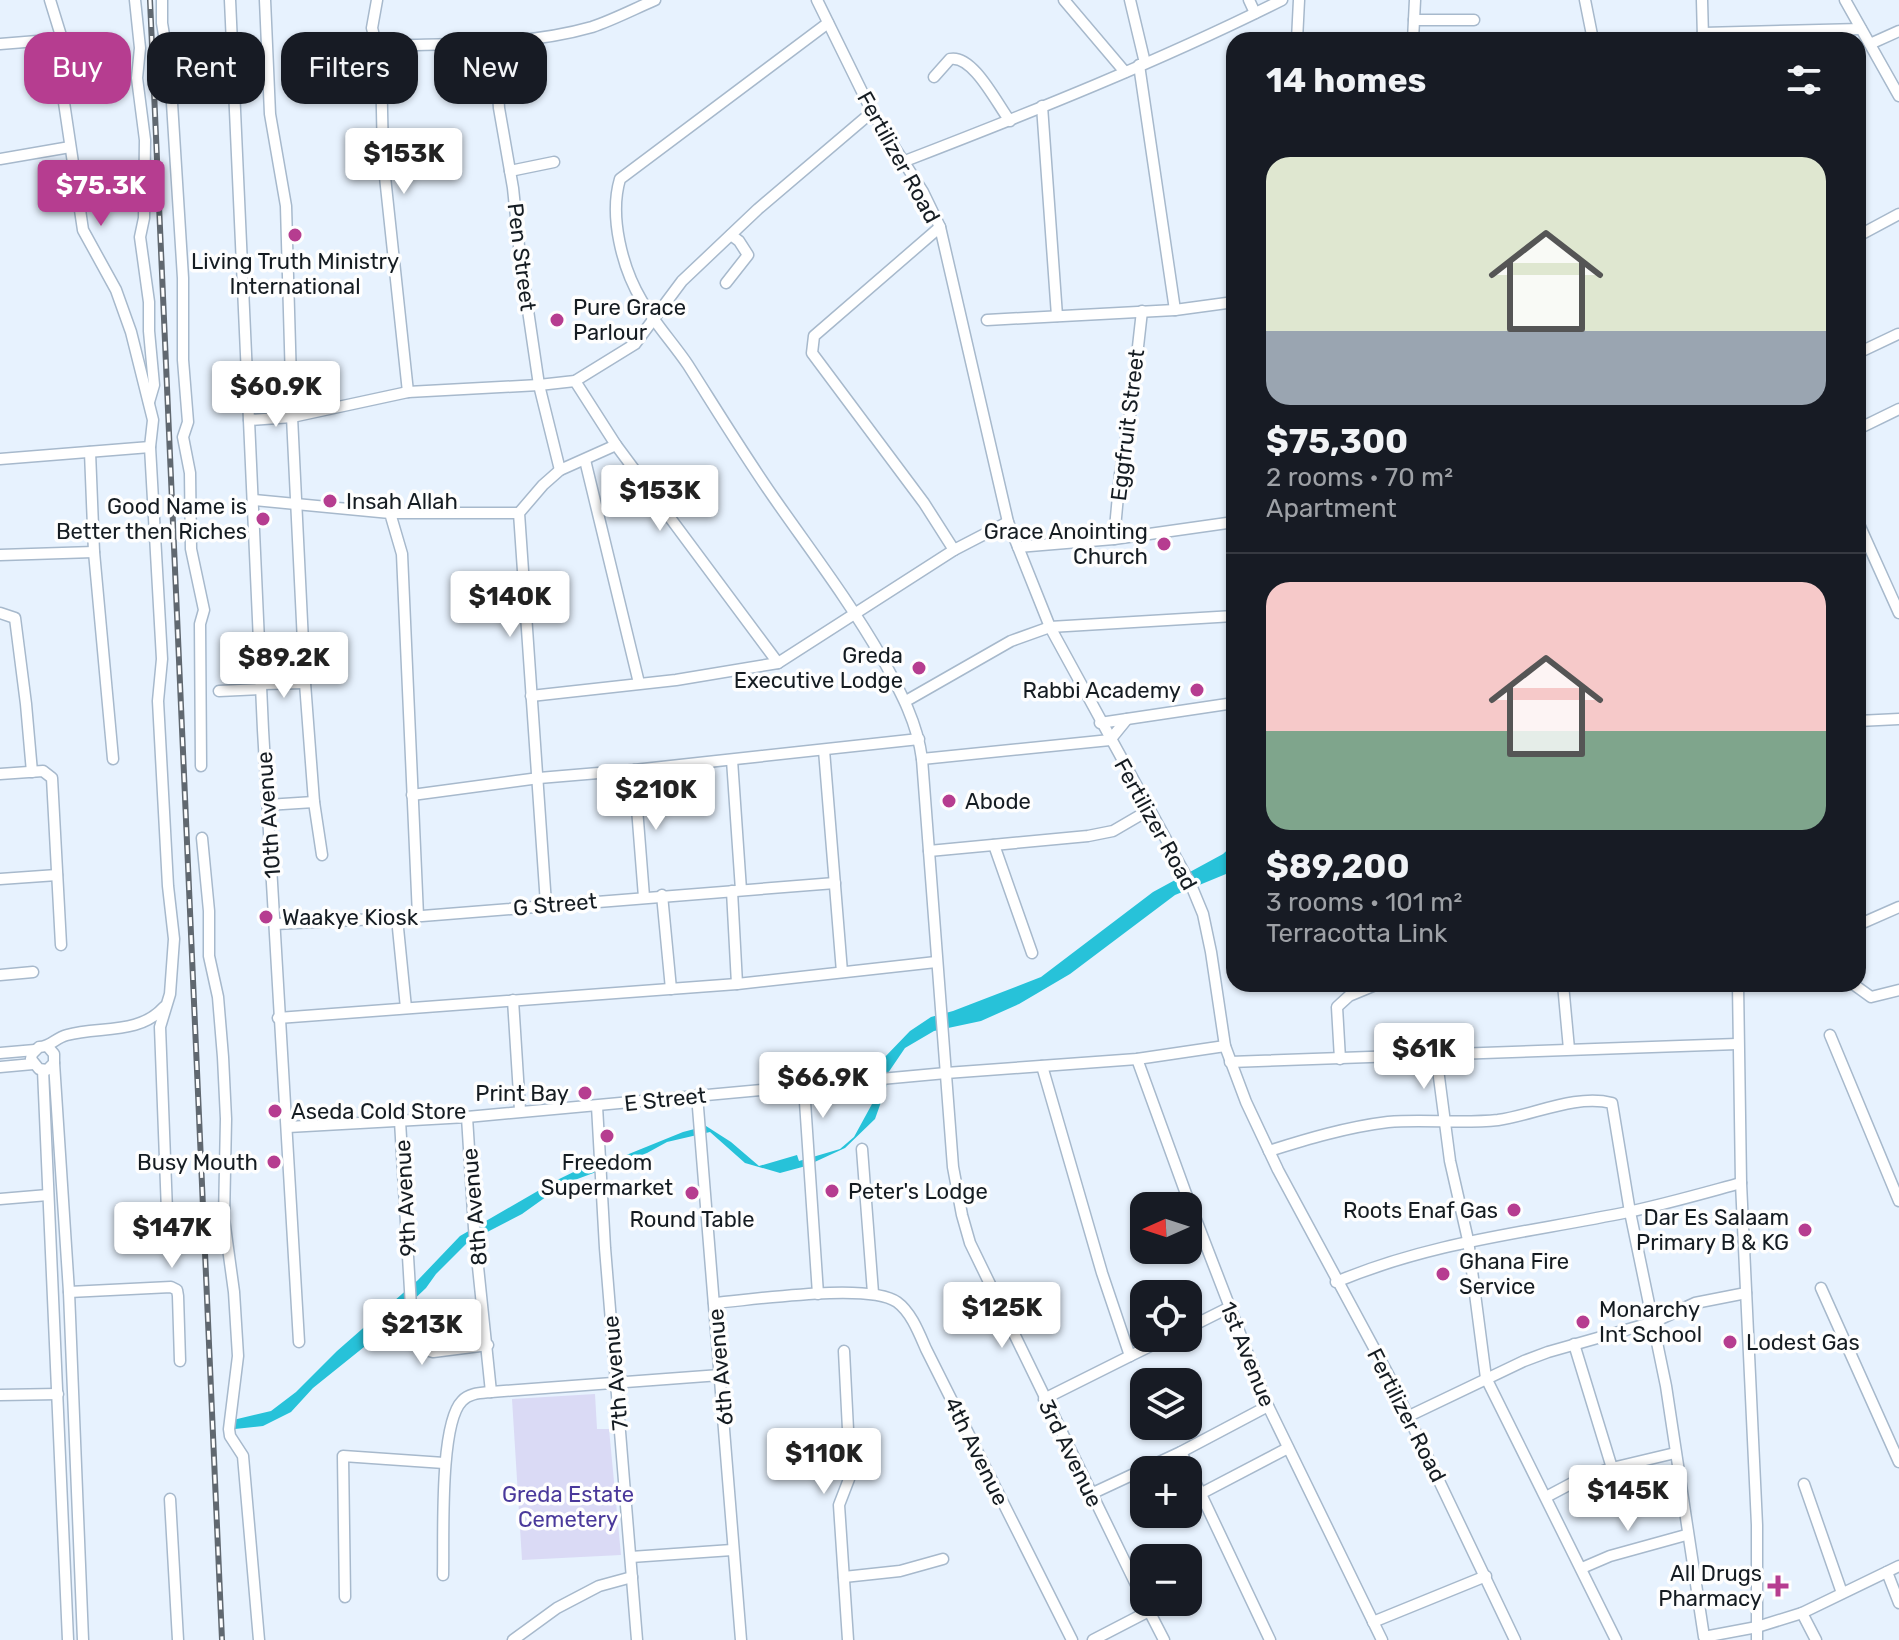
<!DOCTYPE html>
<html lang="en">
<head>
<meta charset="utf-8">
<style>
	:root { --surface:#171b24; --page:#242831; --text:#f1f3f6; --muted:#9ea1a6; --line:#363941; --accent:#b63d90 }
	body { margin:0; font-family:Rubik,sans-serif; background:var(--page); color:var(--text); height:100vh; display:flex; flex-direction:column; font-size:30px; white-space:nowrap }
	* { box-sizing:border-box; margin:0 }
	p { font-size:26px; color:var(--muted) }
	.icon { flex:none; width:44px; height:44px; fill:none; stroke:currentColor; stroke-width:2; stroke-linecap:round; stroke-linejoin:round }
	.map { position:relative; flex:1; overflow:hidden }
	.side { position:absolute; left:1226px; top:32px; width:640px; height:960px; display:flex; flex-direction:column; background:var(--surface); border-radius:24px; box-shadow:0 2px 6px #0004 }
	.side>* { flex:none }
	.hud { position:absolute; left:24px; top:32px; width:760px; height:72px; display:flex; gap:16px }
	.needle { width:52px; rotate:267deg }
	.tools { position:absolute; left:1130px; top:1192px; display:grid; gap:16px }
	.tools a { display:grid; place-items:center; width:72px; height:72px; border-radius:16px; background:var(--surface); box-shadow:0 2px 6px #0004; font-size:40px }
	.price { position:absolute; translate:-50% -68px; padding:0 18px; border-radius:8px; background:#fff; color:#222; font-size:26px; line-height:52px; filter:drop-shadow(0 2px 4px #0008) }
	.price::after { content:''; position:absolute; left:50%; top:48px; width:24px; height:18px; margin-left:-12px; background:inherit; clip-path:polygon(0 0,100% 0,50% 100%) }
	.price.on { background:var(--accent); color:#fff }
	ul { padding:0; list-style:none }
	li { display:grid; align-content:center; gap:16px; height:424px; padding:0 40px }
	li+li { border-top:2px solid var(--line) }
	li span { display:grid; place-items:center; height:248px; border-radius:24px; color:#555 }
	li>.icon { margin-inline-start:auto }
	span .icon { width:144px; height:144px; fill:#fffc; stroke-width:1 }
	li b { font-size:34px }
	h2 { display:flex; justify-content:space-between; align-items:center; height:96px; padding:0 40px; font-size:34px }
	.pill { padding:0 28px; border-radius:24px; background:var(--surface); box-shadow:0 2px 6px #0004; font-size:28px; line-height:72px }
	.pill.on { background:var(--accent); color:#fff }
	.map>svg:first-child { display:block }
	.green { fill:#dadaf5 }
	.water { fill:#27c2d9 }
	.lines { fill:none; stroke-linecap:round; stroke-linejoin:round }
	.minor-casing { stroke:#a7b9cc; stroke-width:13 }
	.minor { stroke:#fff; stroke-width:10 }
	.rail-casing { stroke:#606870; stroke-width:6 }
	.rail { stroke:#fefefe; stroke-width:3; stroke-dasharray:9; stroke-linecap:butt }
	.poi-dot { fill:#b63d90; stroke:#fefefe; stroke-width:3 }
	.labels { text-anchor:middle; stroke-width:7; stroke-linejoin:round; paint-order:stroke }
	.street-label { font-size:22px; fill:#151c22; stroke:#fefefe }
	.poi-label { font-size:22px; fill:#151c22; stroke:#fefefe; text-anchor:start }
	.park-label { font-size:22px; fill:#4a399b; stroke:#fefefe }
</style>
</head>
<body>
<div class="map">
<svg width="1899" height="1640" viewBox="0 0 1899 1640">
	<rect width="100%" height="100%" fill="#e7f2fe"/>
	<polygon class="green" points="595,1394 597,1429 609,1429 621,1555 522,1560 512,1399"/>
	<polygon class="water" points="1234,844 1234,865 1226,874 1175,895 1070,974 1019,1004 981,1021 934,1031 905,1048 888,1073 886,1088 875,1119 845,1148 806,1166 780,1173 745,1163 710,1132 667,1142 647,1153 564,1184 522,1214 468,1242 436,1274 426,1288 364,1347 313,1388 291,1412 263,1426 235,1429 233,1420 271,1411 296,1392 337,1351 418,1280 460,1236 555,1181 588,1165 609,1162 683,1132 706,1126 731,1142 759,1166 797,1155 799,1161 840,1149 854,1137 872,1104 874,1076 883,1059 910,1031 931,1017 953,1011 1041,977 1153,892 1223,854"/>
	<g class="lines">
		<defs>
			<g id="minor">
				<polyline points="50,0 62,39 62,89 83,230 116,290 131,332 153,420 150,447 162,659 158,701 168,886 174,939 170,994 160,1027 168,1238"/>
				<polyline points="135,0 140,48 137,78 145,140 144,218 140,237 149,302 149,331 154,385 149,402"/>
				<polyline points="162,0 162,23 170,71 183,278 183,360 188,422 183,437 190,473 191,549 204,610 200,624 201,766"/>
				<polyline points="230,0 263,730 299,1342"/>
				<polyline points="265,0 270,114 286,206 292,417 305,683 314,802 322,855"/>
				<polyline points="377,0 372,28 381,63 383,158 408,392"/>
				<polyline points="817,0 872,112 923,192 940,227 1008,522 1050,627 1191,885 1203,914 1211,952 1225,1046 1246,1102 1278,1170 1388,1374 1515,1640"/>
				<polyline points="1064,0 1125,72"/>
				<polyline points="1130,0 1145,63"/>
				<polyline points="1249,0 1255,13"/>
				<polyline points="1585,0 1593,40"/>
				<polyline points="1702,0 1703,38"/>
				<polyline points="1845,0 1899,96"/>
				<polyline points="1414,20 1474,20"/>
				<path d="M828 23 620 179C609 216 622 268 642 301 655 324 674 344 688 365 716 409 744 455 774 498 811 551 850 602 882 658 900 691 917 721 922 759L1110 740 1127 719"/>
				<polyline points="1703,33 1861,29"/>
				<polyline points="1297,40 1299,0"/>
				<polyline points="1413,40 1415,0"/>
				<polyline points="495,43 499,108 513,188 520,256 539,385 560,470"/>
				<polyline points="0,44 62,39"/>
				<polyline points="1870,44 1899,31"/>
				<path d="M376 46C448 43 522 47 592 27 613 20 634 9 655 0"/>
				<polyline points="1139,65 1175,310"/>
				<path d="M934 77 950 59C973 54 997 104 1010 121"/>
				<polyline points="1042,106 1057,316"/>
				<polyline points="0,159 70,147"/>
				<path d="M905 161C1032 112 1160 61 1282 0"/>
				<polyline points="510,171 554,162"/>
				<polyline points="940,227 814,336 812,353 924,503 954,550"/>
				<polyline points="1858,236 1899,214"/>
				<polyline points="726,283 748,255 739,241 731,235"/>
				<polyline points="987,320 1175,310 1234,302"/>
				<polyline points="1858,353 1898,334"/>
				<polyline points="575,381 616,445 778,663"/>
				<polyline points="249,420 292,417 408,392 539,385 575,381 635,344 682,281 758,209 872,112"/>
				<polyline points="1858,429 1899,409"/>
				<polyline points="90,452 94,552 113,759"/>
				<polyline points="0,459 150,447"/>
				<polyline points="585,460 639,683"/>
				<polyline points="254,500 390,513 402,554 418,916"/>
				<polyline points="390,513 519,513"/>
				<polyline points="1858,522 1899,613"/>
				<polyline points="1114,539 1120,474 1131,409 1142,311"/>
				<polyline points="1018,547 1114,539 1234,522"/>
				<polyline points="0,555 94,552"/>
				<polyline points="0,613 15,618 26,704 32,772"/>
				<polyline points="261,684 305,683"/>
				<polyline points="219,691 261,689"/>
				<polyline points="531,696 676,680 778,663 954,550 1008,522"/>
				<polyline points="906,701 1011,641 1050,627 1234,616"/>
				<polyline points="1858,721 1899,719"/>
				<polyline points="1100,723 1234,703"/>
				<polyline points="824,750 842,972"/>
				<polyline points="922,759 953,1167 962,1215 970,1243 1144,1601"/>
				<polyline points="732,760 741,890"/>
				<polyline points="634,770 644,897"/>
				<polyline points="0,774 43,771 52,778 61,945"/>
				<polyline points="412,795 539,778 634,770 919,739"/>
				<polyline points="267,805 314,802"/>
				<polyline points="202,838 209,911 209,956 218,997 223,1057 226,1119 224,1219 234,1292 238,1356 229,1429 230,1436 243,1456 259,1640"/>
				<polyline points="994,845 1032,953"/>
				<polyline points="929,851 1088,836 1113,831 1149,810"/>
				<polyline points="0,879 57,875"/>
				<polyline points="732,891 737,984"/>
				<polyline points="662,895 671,989"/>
				<polyline points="546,904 519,513 543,485 560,470 616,445"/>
				<polyline points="397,918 406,1008"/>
				<polyline points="275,924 397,918 835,883"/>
				<polyline points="1858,925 1899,907"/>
				<polyline points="0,975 33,972"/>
				<polyline points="1563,984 1569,1049"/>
				<polyline points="1738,984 1741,1183 1757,1525 1757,1640"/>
				<polyline points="1853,984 1871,997 1899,990"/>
				<polyline points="513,1000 520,1110"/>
				<polyline points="278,1018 737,984 936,962"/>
				<polyline points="1830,1035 1899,1201"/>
				<path d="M48 1047 54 1054V1063L47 1070 39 1069 31 1059 32 1054 39 1047C51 1047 55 1038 67 1035 100 1026 139 1035 164 1007"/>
				<polyline points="0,1053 35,1050"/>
				<polyline points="1436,1054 1450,1161 1468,1240 1486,1378 1616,1640"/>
				<polyline points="1137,1059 1185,1191 1268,1406 1382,1640"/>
				<polyline points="1340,1059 1337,1007 1349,996 1378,984"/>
				<polyline points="1230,1062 1737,1044"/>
				<polyline points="54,1063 69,1292 83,1640"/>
				<polyline points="1042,1066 1102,1273 1130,1356 1167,1338"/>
				<polyline points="0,1067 33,1064"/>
				<polyline points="43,1070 68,1640"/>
				<polyline points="804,1087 818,1294"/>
				<polyline points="697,1095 741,1640"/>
				<polyline points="597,1106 605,1248 637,1640"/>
				<polyline points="467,1117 474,1228 491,1392"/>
				<polyline points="400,1121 411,1307 419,1348 433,1352 488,1345"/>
				<polyline points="288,1127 467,1117 946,1073 1137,1059 1225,1046"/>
				<polyline points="862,1149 873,1293"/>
				<path d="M1269 1151C1307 1139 1347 1127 1388 1122 1425 1119 1461 1124 1498 1120 1534 1115 1575 1094 1612 1103L1630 1212 1666 1386 1704 1637 1757 1627 1802 1613 1899 1566"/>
				<polyline points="0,1199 48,1195"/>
				<path d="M1336 1282C1434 1241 1526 1233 1628 1212 1666 1204 1704 1193 1741 1183"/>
				<polyline points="1821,1288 1899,1462"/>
				<polyline points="69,1292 171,1287 177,1290 178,1296 180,1361"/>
				<path d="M714 1303C752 1300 869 1282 897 1302 911 1312 919 1333 926 1349L1072 1640"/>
				<polyline points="1188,1328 1230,1307"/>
				<polyline points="1574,1344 1612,1468 1675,1453"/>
				<polyline points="844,1351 850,1469 849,1479 839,1505 848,1640"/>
				<polyline points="0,1395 58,1394"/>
				<polyline points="1044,1399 1130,1356"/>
				<polyline points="1409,1416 1524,1361 1548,1352 1654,1322 1695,1303 1746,1293"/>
				<polyline points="1181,1452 1270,1640"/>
				<polyline points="1804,1484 1842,1593"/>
				<polyline points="1202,1493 1288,1448"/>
				<polyline points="1091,1494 1181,1452 1268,1406"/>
				<polyline points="1546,1497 1578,1480 1612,1468"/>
				<polyline points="170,1499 178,1640"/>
				<polyline points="631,1557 732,1550"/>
				<polyline points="1582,1568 1610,1556 1686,1535"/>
				<polyline points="1887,1572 1899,1603"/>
				<path d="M443 1575C444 1540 439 1424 462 1401 469 1393 481 1393 491 1392L720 1375"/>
				<polyline points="844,1577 900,1571 943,1559"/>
				<polyline points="345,1597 343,1456 444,1463"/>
				<polyline points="1147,1607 1164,1640"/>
				<polyline points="1802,1613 1816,1640"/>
				<polyline points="1373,1622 1486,1576"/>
				<polyline points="513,1640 557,1608 599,1586 632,1577"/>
				<polyline points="1093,1640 1149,1611"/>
			</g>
		</defs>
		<use href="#minor" class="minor-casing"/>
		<use href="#minor" class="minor"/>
		<defs>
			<polyline id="rail" points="150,0 222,1640"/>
		</defs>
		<use href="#rail" class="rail-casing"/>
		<use href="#rail" class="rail"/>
	</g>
	<g class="poi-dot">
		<circle cx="295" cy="235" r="8"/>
		<circle cx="557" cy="320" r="8"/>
		<circle cx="330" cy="501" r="8"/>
		<circle cx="263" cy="519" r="8"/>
		<circle cx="1164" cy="544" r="8"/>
		<circle cx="919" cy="668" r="8"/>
		<circle cx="1197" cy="690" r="8"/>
		<circle cx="949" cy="801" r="8"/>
		<circle cx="266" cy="917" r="8"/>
		<circle cx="585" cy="1093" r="8"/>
		<circle cx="275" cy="1111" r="8"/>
		<circle cx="607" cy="1136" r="8"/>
		<circle cx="274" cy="1162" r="8"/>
		<circle cx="832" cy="1191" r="8"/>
		<circle cx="692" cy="1193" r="8"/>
		<circle cx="1514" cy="1210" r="8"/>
		<circle cx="1805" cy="1230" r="8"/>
		<circle cx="1443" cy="1274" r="8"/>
		<circle cx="1583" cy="1322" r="8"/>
		<circle cx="1730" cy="1342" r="8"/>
		<path d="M1774 1574h8v8h8v8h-8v8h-8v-8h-8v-8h8z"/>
	</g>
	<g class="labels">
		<g class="street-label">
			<text transform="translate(899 157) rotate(61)" y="8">Fertilizer Road</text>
			<text transform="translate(522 257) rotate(83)" y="8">Pen Street</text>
			<text transform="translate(1127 425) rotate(-83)" y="8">Eggfruit Street</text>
			<text transform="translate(268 815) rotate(-94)" y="8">10th Avenue</text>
			<text transform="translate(1156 824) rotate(61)" y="8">Fertilizer Road</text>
			<text transform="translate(555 904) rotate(-5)" y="8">G Street</text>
			<text transform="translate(665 1099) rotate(-6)" y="8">E Street</text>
			<text transform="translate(405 1198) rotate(-93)" y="8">9th Avenue</text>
			<text transform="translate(474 1207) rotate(-95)" y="8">8th Avenue</text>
			<text transform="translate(1248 1354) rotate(68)" y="8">1st Avenue</text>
			<text transform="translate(720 1367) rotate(-95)" y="8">6th Avenue</text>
			<text transform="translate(615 1373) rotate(-95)" y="8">7th Avenue</text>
			<text transform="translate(1407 1415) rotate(63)" y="8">Fertilizer Road</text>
			<text transform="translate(977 1451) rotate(64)" y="8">4th Avenue</text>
			<text transform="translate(1071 1453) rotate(64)" y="8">3rd Avenue</text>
		</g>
		<g class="poi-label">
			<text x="295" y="269" text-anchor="middle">Living Truth Ministry<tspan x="295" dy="25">International</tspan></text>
			<text x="573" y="315">Pure Grace<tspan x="573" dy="25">Parlour</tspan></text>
			<text x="346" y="509">Insah Allah</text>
			<text x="247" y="514" text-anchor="end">Good Name is<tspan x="247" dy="25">Better then Riches</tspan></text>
			<text x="1148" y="539" text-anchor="end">Grace Anointing<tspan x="1148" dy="25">Church</tspan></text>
			<text x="903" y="663" text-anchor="end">Greda<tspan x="903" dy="25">Executive Lodge</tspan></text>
			<text x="1181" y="698" text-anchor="end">Rabbi Academy</text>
			<text x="965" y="809">Abode</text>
			<text x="282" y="925">Waakye Kiosk</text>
			<text x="569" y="1101" text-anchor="end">Print Bay</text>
			<text x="291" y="1119">Aseda Cold Store</text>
			<text x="258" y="1170" text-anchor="end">Busy Mouth</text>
			<text x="607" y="1170" text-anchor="middle">Freedom<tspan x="607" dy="25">Supermarket</tspan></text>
			<text x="848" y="1199">Peter's Lodge</text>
			<text x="1498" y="1218" text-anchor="end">Roots Enaf Gas</text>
			<text x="1789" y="1225" text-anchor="end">Dar Es Salaam<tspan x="1789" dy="25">Primary B &amp; KG</tspan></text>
			<text x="692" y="1227" text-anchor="middle">Round Table</text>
			<text x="1459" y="1269">Ghana Fire<tspan x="1459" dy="25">Service</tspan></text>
			<text x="1599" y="1317">Monarchy<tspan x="1599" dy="25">Int School</tspan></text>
			<text x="1746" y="1350">Lodest Gas</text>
			<text x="1762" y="1581" text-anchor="end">All Drugs<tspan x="1762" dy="25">Pharmacy</tspan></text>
		</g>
		<g class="park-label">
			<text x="568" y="1502">Greda Estate<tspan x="568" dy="25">Cemetery</tspan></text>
		</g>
	</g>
</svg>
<div class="tools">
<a><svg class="needle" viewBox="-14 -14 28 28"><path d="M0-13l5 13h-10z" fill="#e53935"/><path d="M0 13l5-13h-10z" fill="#9ea1a6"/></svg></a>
<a><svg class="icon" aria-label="locate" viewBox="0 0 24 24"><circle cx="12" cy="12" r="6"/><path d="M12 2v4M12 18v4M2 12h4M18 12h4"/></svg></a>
<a><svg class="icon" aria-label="layers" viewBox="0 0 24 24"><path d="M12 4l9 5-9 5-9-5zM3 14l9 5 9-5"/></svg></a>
<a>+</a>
<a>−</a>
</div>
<b class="price" style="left:404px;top:196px">$153K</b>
<b class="price on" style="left:101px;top:228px">$75.3K</b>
<b class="price" style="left:276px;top:429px">$60.9K</b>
<b class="price" style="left:660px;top:533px">$153K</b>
<b class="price" style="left:510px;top:639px">$140K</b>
<b class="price" style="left:284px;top:700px">$89.2K</b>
<b class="price" style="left:656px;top:832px">$210K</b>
<b class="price" style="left:1424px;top:1091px">$61K</b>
<b class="price" style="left:823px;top:1120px">$66.9K</b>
<b class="price" style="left:172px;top:1270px">$147K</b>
<b class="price" style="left:1002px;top:1350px">$125K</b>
<b class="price" style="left:422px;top:1367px">$213K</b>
<b class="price" style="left:824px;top:1496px">$110K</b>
<b class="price" style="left:1628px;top:1533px">$145K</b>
<div class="hud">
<a class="pill on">Buy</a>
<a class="pill">Rent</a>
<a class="pill">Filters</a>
<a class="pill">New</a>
</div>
<section class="side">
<h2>14 homes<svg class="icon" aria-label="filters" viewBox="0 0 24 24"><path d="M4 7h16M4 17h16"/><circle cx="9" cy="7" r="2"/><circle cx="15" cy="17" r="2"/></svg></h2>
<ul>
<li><span style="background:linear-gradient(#dfe7d0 70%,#9aa5b1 0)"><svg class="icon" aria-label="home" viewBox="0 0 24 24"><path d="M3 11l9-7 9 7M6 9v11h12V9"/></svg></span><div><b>$75,300</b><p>2 rooms · 70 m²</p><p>Apartment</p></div></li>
<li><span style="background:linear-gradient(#f6c9c9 60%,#7fa58c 0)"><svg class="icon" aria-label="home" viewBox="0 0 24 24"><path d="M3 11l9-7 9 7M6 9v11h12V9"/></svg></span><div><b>$89,200</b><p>3 rooms · 101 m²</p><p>Terracotta Link</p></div></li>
</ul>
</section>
</div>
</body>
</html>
